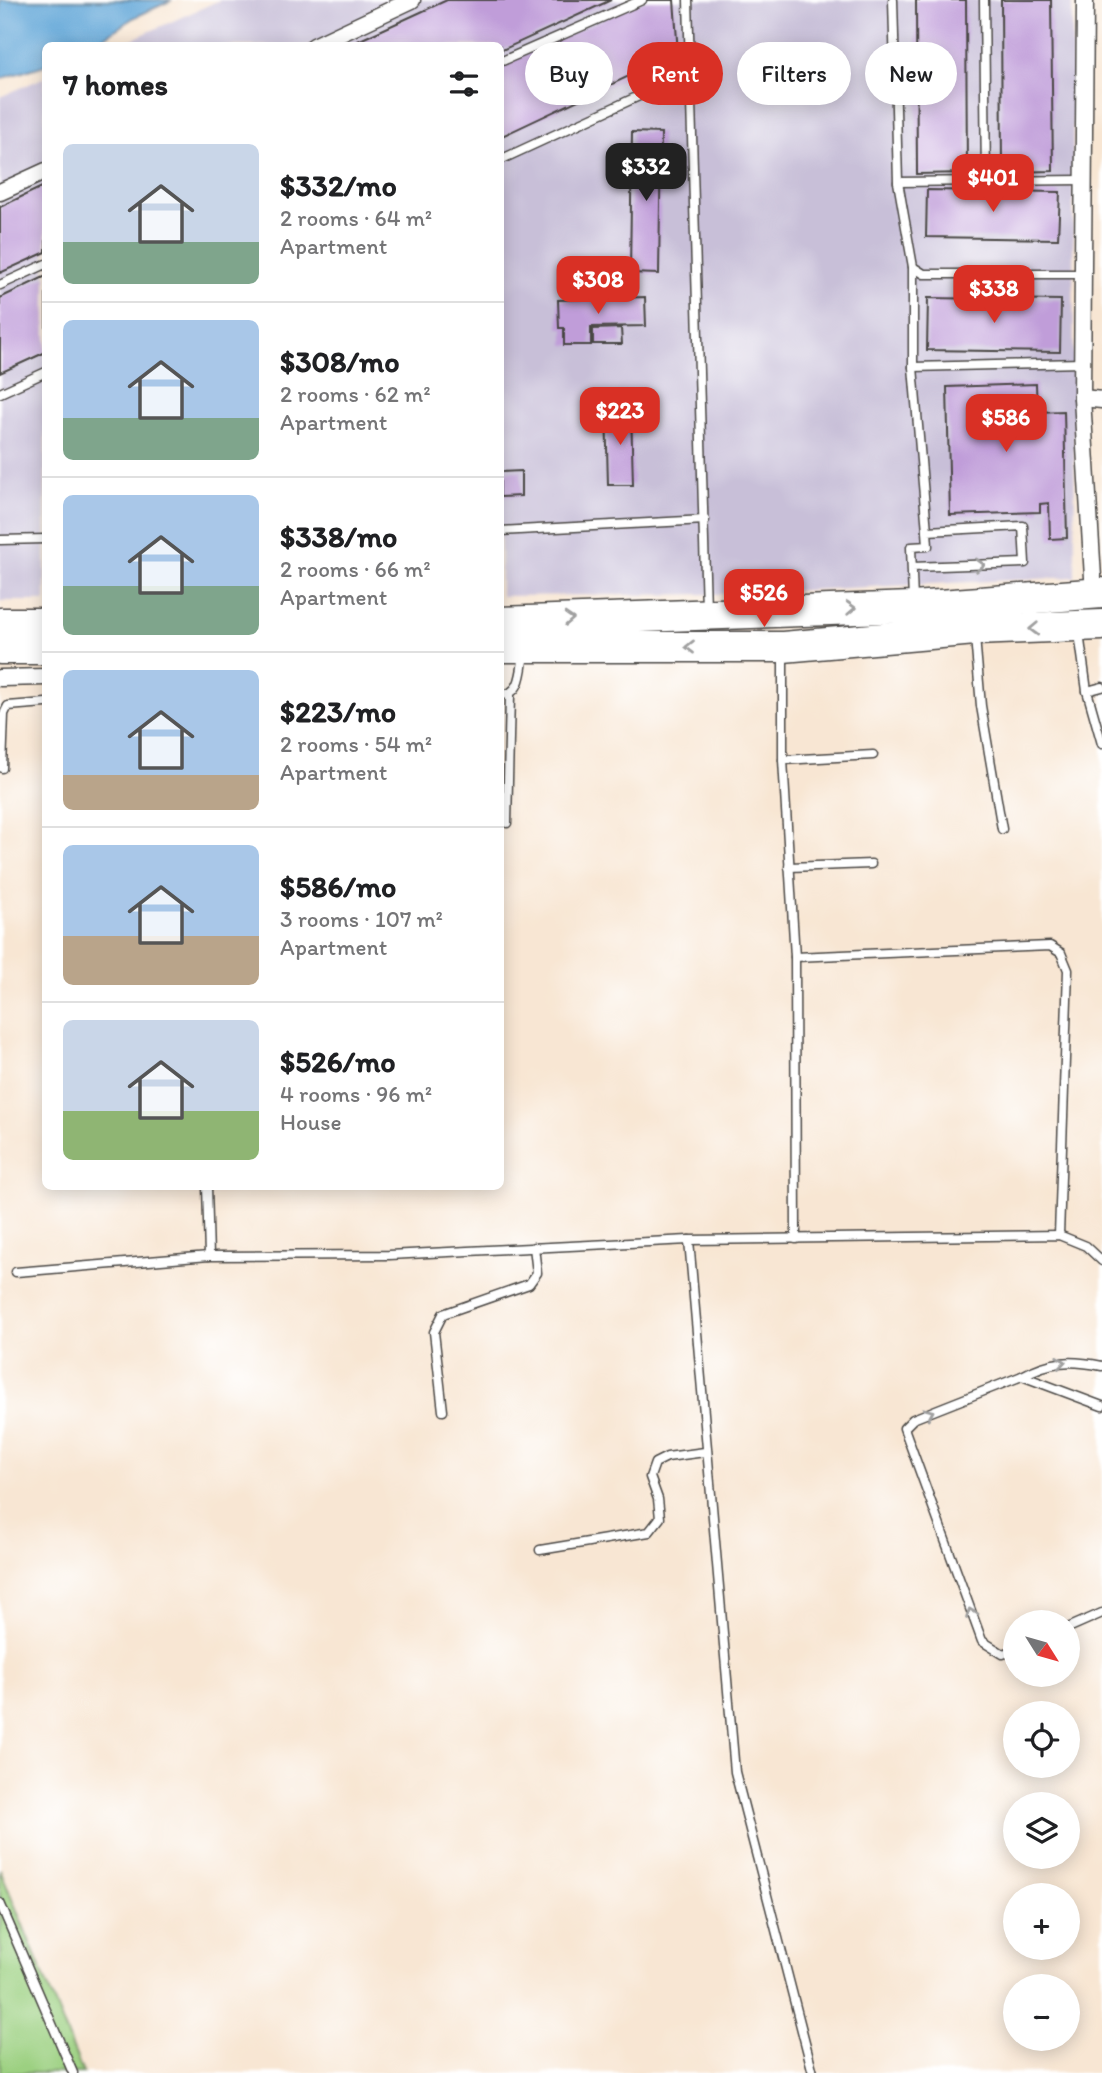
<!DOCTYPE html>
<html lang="en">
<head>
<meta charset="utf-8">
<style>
	:root { --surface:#fff; --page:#f2f2f2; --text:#202124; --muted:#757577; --line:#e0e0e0; --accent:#d93025 }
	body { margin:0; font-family:Itim,sans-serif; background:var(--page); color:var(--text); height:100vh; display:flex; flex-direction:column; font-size:26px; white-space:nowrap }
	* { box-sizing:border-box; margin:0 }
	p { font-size:23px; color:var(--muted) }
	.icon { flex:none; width:38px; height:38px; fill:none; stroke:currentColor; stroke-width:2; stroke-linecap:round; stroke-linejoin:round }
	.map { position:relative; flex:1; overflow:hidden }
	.panel { position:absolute; left:42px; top:42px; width:462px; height:1148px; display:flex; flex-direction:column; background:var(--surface); border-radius:10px; box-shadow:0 4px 18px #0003 }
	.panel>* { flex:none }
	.hud { position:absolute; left:525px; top:42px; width:471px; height:63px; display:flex; gap:14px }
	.needle { width:46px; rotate:127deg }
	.buttons { position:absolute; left:1003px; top:1610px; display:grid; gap:14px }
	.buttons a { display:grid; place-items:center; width:77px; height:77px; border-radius:50%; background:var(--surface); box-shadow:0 4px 18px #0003; font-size:35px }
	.price { position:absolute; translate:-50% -60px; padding:0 16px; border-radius:14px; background:var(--accent); color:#fff; font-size:23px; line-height:46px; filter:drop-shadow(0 2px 4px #0008) }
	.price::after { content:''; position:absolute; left:50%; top:42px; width:21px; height:16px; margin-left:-10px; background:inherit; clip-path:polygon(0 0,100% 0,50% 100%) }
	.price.on { background:#222; color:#fff }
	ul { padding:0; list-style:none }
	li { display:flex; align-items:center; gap:21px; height:175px; padding:0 21px }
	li+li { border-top:2px solid var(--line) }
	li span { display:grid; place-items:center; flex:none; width:196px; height:140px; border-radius:10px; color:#555 }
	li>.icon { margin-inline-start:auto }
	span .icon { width:84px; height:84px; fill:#fffc; stroke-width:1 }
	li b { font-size:30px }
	h2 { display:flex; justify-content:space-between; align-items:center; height:84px; padding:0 21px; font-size:30px }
	.pill { padding:0 24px; border-radius:32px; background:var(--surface); box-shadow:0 4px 18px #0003; font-size:24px; line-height:63px }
	.pill.on { background:var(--accent); color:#fff }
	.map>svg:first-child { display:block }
	.industrial { fill:#c8bfd8 }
	.green { fill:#9cd081; stroke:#647e56; stroke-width:2 }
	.water { fill:#63a7d8; stroke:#476982; stroke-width:2 }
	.building { fill:#c09dd9 }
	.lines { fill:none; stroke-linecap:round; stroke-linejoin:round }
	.lane-casing { stroke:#4a4744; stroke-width:11 }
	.street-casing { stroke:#4a4744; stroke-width:19 }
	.highway-casing { stroke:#4a4744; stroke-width:33 }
	.lane { stroke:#fff; stroke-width:8 }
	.street { stroke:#fff; stroke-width:16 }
	.highway { stroke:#fff; stroke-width:30 }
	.oneway { stroke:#a0a0a0 }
</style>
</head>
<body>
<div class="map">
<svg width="1102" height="2073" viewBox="0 0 1102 2073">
	<rect width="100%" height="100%" fill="#fff"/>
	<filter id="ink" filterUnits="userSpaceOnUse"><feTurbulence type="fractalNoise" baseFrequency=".0143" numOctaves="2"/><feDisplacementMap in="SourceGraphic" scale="14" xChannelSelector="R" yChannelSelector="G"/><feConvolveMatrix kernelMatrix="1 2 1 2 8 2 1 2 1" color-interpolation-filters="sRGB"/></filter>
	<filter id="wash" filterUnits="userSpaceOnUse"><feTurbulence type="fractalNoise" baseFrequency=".00686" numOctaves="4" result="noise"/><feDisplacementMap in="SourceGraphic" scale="28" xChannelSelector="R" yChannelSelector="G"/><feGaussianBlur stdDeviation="1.57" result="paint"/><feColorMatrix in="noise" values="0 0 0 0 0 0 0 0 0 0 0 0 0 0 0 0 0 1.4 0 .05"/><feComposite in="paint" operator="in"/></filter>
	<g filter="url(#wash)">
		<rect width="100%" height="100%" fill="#f8e6d3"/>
		<g class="industrial">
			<polygon points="220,0 1072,0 1075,577 729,594 501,596 500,46 117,46"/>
			<polygon points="45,77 45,601 0,601 0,97"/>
		</g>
		<polygon class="green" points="0,1869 83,2073 0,2073"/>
		<polygon class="water" points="0,0 172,0 133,18 93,45 46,46 45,65 0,79"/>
		<g id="blocks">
			<g class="building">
				<polygon points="447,0 611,0 500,51 500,46 347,46"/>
				<polygon points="646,0 674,0 678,53 500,137 500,66"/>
				<polygon points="916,0 966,0 967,173 917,174"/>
				<polygon points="1001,0 1051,0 1053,171 1002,172"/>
				<polygon points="632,132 661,133 659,274 630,273"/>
				<polygon points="46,185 46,252 0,273 0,207"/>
				<polygon points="927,190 1060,192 1058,239 926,237"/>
				<polygon points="46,276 46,352 0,373 0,298"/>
				<polygon points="645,297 646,326 591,327 591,345 564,345 564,328 559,328 558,300"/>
				<polygon points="928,298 1061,300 1060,352 927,350"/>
				<polygon points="621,328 622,344 593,344 593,329"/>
				<polygon points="1036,384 1037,412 1064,411 1067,538 1050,539 1049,503 1040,504 1040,512 950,515 947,387"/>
				<polygon points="606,408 631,408 633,485 608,485"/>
				<polygon points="521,471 521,496 500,497 500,472"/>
			</g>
		</g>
	</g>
	<g filter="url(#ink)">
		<use href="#blocks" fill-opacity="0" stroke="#4a4744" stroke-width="2"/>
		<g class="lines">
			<defs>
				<g id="lane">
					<polyline points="688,0 706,609"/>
					<polyline points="893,0 898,182 913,267 924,274 1083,274"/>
					<polyline points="984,0 986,180"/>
					<polyline points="500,62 642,0"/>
					<polyline points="500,160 691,72"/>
					<polyline points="898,182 1083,180"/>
					<polyline points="913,267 913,367 927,531"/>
					<polyline points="0,285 46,264"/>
					<polyline points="913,367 1082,363"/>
					<polyline points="0,393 46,372"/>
					<polyline points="500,531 705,520"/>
					<polyline points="0,540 46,539"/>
					<polyline points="912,567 1025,563 1023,526 927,531 928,546 911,547 913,601"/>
					<polyline points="1079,633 1087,691 1102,744"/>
					<polyline points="975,637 981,706 1002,829"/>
					<polyline points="783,654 783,760 795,957 796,1239"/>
					<polyline points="1087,691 1102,687"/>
					<path d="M500 695C522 695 521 671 524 653"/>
					<polyline points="783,760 873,755"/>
					<polyline points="2,768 4,714 8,706 46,703"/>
					<polyline points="507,823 510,695"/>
					<polyline points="789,867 871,864"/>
					<polyline points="795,957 1050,946 1061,953 1068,970 1059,1235"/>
					<polyline points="207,1186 209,1256"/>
					<polyline points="689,1240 735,1772 813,2073"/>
					<polyline points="16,1272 209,1256 389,1255 689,1240 1059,1235 1086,1246 1102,1261"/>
					<path d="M1022 1376C1051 1360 1071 1360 1102 1366"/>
					<polyline points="443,1411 434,1332 443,1314 529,1284 537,1273 534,1247"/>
					<polyline points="540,1550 649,1532 660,1518 658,1499 650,1477 655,1463 667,1457 705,1452"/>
					<polyline points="1068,1628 1102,1613"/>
					<polyline points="1015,1650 1003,1654 982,1641 904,1428 913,1419 1022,1376 1102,1406"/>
					<polyline points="0,1903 73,2073"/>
				</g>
				<g id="street">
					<polyline points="1085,0 1082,398 1094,594"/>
					<polyline points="314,46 412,0"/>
					<polyline points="0,192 46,171"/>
					<polyline points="1082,398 1102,400"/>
					<polyline points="0,678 46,677"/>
				</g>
				<g id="highway">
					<polyline points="500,622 913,607 1102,593"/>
					<polyline points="0,623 46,623"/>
					<polyline points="500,647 783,647 975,630 1102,625"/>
					<polyline points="0,649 46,649"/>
				</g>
			</defs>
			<use href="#lane" class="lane-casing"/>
			<use href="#street" class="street-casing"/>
			<use href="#highway" class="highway-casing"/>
			<use href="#lane" class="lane"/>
			<use href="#street" class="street"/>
			<use href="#highway" class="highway"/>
		</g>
		<defs><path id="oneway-chevron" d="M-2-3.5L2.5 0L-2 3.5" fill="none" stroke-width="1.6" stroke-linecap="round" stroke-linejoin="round" transform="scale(1.75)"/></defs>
		<g class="oneway">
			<use href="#oneway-chevron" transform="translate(980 565) rotate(-2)"/>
			<use href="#oneway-chevron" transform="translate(851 608) rotate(-2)"/>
			<use href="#oneway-chevron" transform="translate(569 619) rotate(-3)"/>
			<use href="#oneway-chevron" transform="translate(1034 629) rotate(178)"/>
			<use href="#oneway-chevron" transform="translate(690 647) rotate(-180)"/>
			<use href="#oneway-chevron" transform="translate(1061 1362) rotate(-8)"/>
			<use href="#oneway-chevron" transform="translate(929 1413) rotate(-23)"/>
			<use href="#oneway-chevron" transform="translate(971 1613) rotate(-111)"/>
		</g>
	</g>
</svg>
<div class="buttons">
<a><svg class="needle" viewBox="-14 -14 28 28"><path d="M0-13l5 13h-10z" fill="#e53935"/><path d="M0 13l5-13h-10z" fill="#757577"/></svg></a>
<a><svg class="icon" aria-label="locate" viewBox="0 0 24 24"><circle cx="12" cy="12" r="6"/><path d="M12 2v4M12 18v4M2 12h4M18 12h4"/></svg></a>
<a><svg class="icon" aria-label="layers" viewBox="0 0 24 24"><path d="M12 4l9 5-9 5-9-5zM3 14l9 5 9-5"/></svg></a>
<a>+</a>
<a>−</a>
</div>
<b class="price on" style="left:646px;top:203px">$332</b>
<b class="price" style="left:993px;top:214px">$401</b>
<b class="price" style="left:598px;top:316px">$308</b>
<b class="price" style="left:994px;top:325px">$338</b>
<b class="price" style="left:620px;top:447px">$223</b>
<b class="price" style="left:1006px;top:454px">$586</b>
<b class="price" style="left:764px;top:629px">$526</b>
<div class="hud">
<a class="pill">Buy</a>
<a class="pill on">Rent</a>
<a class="pill">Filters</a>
<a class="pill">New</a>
</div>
<section class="panel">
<h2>7 homes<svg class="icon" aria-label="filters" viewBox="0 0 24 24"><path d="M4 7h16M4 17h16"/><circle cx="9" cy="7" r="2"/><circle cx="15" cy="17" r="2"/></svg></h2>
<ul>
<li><span style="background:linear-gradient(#c9d6e8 70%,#7fa58c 0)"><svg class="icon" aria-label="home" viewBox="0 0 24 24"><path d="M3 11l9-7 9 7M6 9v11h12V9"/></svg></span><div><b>$332/mo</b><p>2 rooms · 64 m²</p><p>Apartment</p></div></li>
<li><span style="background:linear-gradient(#a9c7e8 70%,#7fa58c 0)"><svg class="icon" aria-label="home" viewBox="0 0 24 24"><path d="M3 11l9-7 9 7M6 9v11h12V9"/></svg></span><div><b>$308/mo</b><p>2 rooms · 62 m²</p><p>Apartment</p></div></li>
<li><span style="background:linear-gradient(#a9c7e8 65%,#7fa58c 0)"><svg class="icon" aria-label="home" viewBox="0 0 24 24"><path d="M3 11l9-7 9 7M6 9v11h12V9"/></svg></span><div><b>$338/mo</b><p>2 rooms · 66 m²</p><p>Apartment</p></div></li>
<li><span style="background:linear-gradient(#a9c7e8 75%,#b9a48a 0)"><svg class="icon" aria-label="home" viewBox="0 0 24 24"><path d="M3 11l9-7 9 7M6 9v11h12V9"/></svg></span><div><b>$223/mo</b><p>2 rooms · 54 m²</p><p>Apartment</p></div></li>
<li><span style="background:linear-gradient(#a9c7e8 65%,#b9a48a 0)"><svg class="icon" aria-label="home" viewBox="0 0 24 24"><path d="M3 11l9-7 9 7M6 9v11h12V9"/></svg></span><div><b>$586/mo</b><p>3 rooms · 107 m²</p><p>Apartment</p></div></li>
<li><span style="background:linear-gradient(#c9d6e8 65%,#8fb573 0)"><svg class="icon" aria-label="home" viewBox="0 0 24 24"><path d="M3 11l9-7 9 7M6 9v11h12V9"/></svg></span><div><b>$526/mo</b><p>4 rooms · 96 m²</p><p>House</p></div></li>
</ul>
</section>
</div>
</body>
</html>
